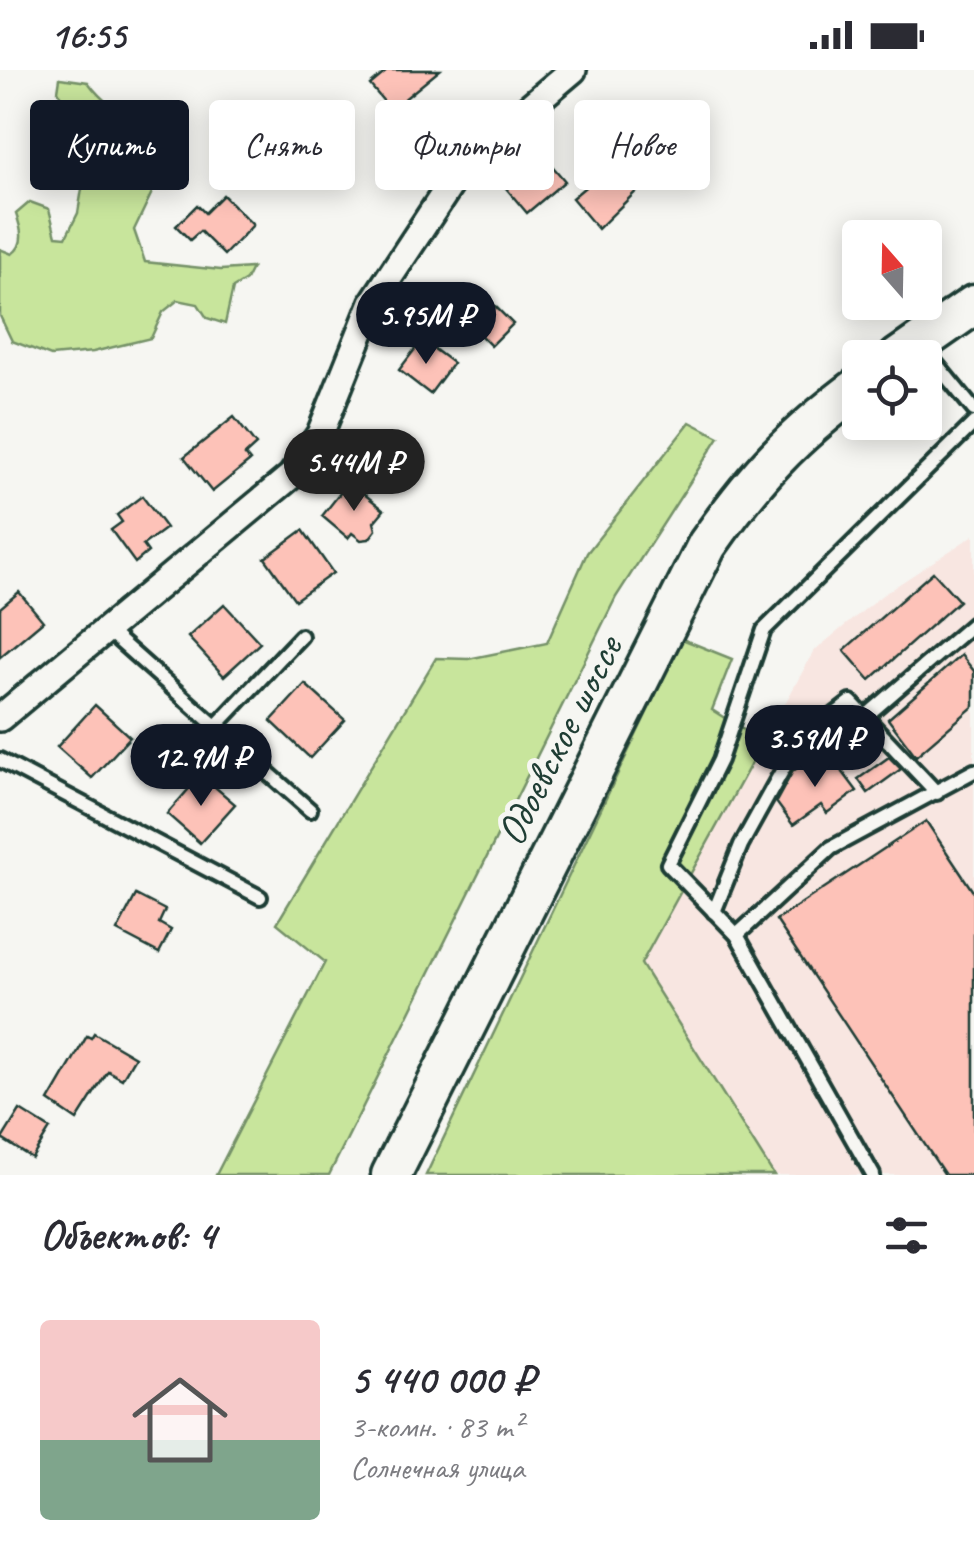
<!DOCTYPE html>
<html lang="ru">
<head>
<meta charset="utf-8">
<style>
	:root { --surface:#fff; --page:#f2f2f3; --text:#2b2b33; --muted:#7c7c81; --line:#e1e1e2; --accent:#111827 }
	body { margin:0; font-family:Caveat,sans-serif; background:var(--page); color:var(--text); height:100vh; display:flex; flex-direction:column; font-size:38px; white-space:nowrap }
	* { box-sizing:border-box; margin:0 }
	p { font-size:32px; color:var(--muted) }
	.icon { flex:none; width:55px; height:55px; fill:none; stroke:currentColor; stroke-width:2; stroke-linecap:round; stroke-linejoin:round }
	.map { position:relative; height:1105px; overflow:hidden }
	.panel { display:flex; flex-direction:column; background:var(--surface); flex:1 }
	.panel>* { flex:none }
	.guide { position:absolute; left:30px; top:30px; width:915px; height:90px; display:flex; gap:20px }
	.needle { width:65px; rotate:340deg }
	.buttons { position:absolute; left:842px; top:150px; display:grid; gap:20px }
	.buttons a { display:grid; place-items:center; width:100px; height:100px; border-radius:10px; background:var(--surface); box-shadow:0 5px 25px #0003; font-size:50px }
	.price { position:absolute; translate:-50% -85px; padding:0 22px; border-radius:35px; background:var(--accent); color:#fff; font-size:32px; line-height:65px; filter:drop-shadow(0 2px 5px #0008) }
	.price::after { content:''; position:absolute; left:50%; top:60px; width:30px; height:22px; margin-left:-15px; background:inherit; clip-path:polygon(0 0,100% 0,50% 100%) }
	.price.on { background:#222; color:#fff }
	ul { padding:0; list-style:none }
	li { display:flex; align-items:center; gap:30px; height:250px; padding:0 40px }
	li+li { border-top:2px solid var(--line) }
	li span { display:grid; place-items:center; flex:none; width:280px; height:200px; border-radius:10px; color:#555 }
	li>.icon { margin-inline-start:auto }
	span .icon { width:120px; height:120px; fill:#fffc; stroke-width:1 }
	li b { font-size:42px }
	h2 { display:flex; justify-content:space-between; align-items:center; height:120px; padding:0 40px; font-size:42px }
	.chip { padding:0 35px; border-radius:10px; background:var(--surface); box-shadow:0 5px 25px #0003; font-size:35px; line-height:90px }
	.chip.on { background:var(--accent); color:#fff }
	.status { display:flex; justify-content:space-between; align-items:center; height:70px; padding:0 50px; background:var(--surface); direction:ltr }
	.status svg { height:28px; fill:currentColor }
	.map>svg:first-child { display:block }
	.built { fill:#f8e6e1 }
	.green { fill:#c8e59c; stroke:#749168; stroke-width:2.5 }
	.building { fill:#fdc2b8; stroke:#1f3d34; stroke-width:2.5 }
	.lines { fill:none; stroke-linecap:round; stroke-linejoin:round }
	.service-casing { stroke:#1f3d34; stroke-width:20 }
	.minor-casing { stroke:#1f3d34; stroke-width:32 }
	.primary-casing { stroke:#1f3d34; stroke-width:45 }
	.service { stroke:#f6f6f2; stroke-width:12 }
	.minor { stroke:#f6f6f2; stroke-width:25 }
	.primary { stroke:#f6f6f2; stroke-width:38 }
	.labels { text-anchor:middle; stroke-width:10; stroke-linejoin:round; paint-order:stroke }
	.street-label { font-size:42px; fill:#1f3d34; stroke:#f6f6f2 }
</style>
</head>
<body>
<div class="status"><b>16:55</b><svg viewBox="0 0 49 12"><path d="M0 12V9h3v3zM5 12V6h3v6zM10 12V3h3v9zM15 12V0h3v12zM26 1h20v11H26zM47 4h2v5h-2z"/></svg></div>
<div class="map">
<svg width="974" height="1105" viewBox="0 0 974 1105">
	<rect width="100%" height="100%" fill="#f6f6f2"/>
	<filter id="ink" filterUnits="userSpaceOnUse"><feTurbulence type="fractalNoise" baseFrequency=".01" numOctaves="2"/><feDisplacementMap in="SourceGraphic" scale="20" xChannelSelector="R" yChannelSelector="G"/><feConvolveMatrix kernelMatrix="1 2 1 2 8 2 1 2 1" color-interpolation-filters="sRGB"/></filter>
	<g filter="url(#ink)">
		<polygon class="built" points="974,465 974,1105 774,1105 641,894 814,581 881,526"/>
		<g class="green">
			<path d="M60 8 88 12C112 46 154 59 183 88L179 107 156 114 134 160 145 192 221 200 252 198 246 210 233 218 225 254 207 248 198 234 178 230 163 242 151 268 93 282 51 286 12 271 0 246V179L12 184C26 174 21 158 16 144L30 132 49 139 56 166 66 167 78 143 88 83 77 64V37L65 35 58 21Z"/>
			<polygon points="690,352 719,367 616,527 329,1105 216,1105 325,892 277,853 436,588 468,589 547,573 587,483"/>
			<polygon points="682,569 732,589 712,640 763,672 641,894 774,1105 426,1105"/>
		</g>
		<g class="building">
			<polygon points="388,0 440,0 391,40 370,15"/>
			<polygon points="620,36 655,76 645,85 658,100 598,159 572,128 608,98 582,69"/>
			<polygon points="538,79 565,111 527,143 500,111"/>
			<polygon points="223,125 253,155 224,185 200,161 190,170 176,156 197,135 205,143"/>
			<polygon points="487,228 513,254 491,276 465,250"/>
			<polygon points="422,270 453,293 430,324 399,300"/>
			<polygon points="234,347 256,375 245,385 250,391 212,422 184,387"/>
			<polygon points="353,415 384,440 374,452 376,460 369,469 361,470 352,463 348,468 322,446 341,422 345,425"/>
			<polygon points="142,426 166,458 143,475 148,482 135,493 111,460 122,452 117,445"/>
			<polygon points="303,460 333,503 295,530 265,488"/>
			<polygon points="933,502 959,531 870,610 844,580"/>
			<polygon points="19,522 43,551 0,587 0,538"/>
			<polygon points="224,534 260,573 224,606 188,567"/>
			<polygon points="961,585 974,601 974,636 916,686 888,649"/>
			<polygon points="305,614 345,650 310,688 271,651"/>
			<polygon points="95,635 130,667 92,708 57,677"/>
			<polygon points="830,685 857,721 827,743 821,735 793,755 776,732 793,701 802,695 807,701"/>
			<polygon points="889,687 901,699 868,723 858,709"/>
			<polygon points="201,705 235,734 200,773 167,744"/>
			<polygon points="926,751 974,823 974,1105 945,1105 776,850"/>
			<polygon points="136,825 165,840 159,853 171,860 159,883 117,861"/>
			<polygon points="94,963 135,987 122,1009 108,1001 77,1050 49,1031 87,966 91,968"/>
			<polygon points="20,1040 50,1059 32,1088 2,1069"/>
		</g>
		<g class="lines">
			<defs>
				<g id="service">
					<polyline points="920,274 974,340"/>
					<polyline points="107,560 310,740"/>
					<polyline points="865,647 973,554"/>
					<polyline points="216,656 301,566"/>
					<polyline points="0,690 260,827"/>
					<polyline points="714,842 741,775 797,674 851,632 937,723"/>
					<polyline points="737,865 831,778 974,701"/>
					<polyline points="873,1105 737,865 668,794 720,690 764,560 974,353"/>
				</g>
				<polyline id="minor" points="0,648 291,406 320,364 373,232 452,112 489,71 573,0"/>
				<g id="primary">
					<polyline points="898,288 974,235"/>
					<path d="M391 1105 707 475C756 405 791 367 860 316"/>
				</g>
			</defs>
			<use href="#service" class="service-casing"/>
			<use href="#minor" class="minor-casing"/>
			<use href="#primary" class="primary-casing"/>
			<use href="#service" class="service"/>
			<use href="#minor" class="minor"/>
			<use href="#primary" class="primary"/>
		</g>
	</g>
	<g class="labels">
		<g class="street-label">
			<text transform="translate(558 670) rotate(-63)" y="15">Одоевское шоссе</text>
		</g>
	</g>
</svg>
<div class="buttons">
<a><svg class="needle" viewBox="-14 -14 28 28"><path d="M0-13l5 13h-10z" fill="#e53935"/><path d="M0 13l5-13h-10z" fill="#7c7c81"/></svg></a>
<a><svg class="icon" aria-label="locate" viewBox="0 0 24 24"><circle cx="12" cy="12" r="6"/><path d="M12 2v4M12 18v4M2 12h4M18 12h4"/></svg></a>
</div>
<b class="price" style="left:426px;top:297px">5.95M ₽</b>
<b class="price on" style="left:354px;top:444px">5.44M ₽</b>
<b class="price" style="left:815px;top:720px">3.59M ₽</b>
<b class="price" style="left:201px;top:739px">12.9M ₽</b>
<div class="guide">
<a class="chip on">Купить</a>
<a class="chip">Снять</a>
<a class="chip">Фильтры</a>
<a class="chip">Новое</a>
</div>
</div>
<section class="panel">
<h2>Объектов: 4<svg class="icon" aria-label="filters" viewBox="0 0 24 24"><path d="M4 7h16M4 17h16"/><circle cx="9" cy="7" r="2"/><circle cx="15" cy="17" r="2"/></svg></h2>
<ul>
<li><span style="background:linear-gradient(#f6c9c9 60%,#7fa58c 0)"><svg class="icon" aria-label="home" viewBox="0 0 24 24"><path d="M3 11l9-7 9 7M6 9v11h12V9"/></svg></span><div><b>5 440 000 ₽</b><p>3-комн. · 83 m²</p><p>Солнечная улица</p></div></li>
</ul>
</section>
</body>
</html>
